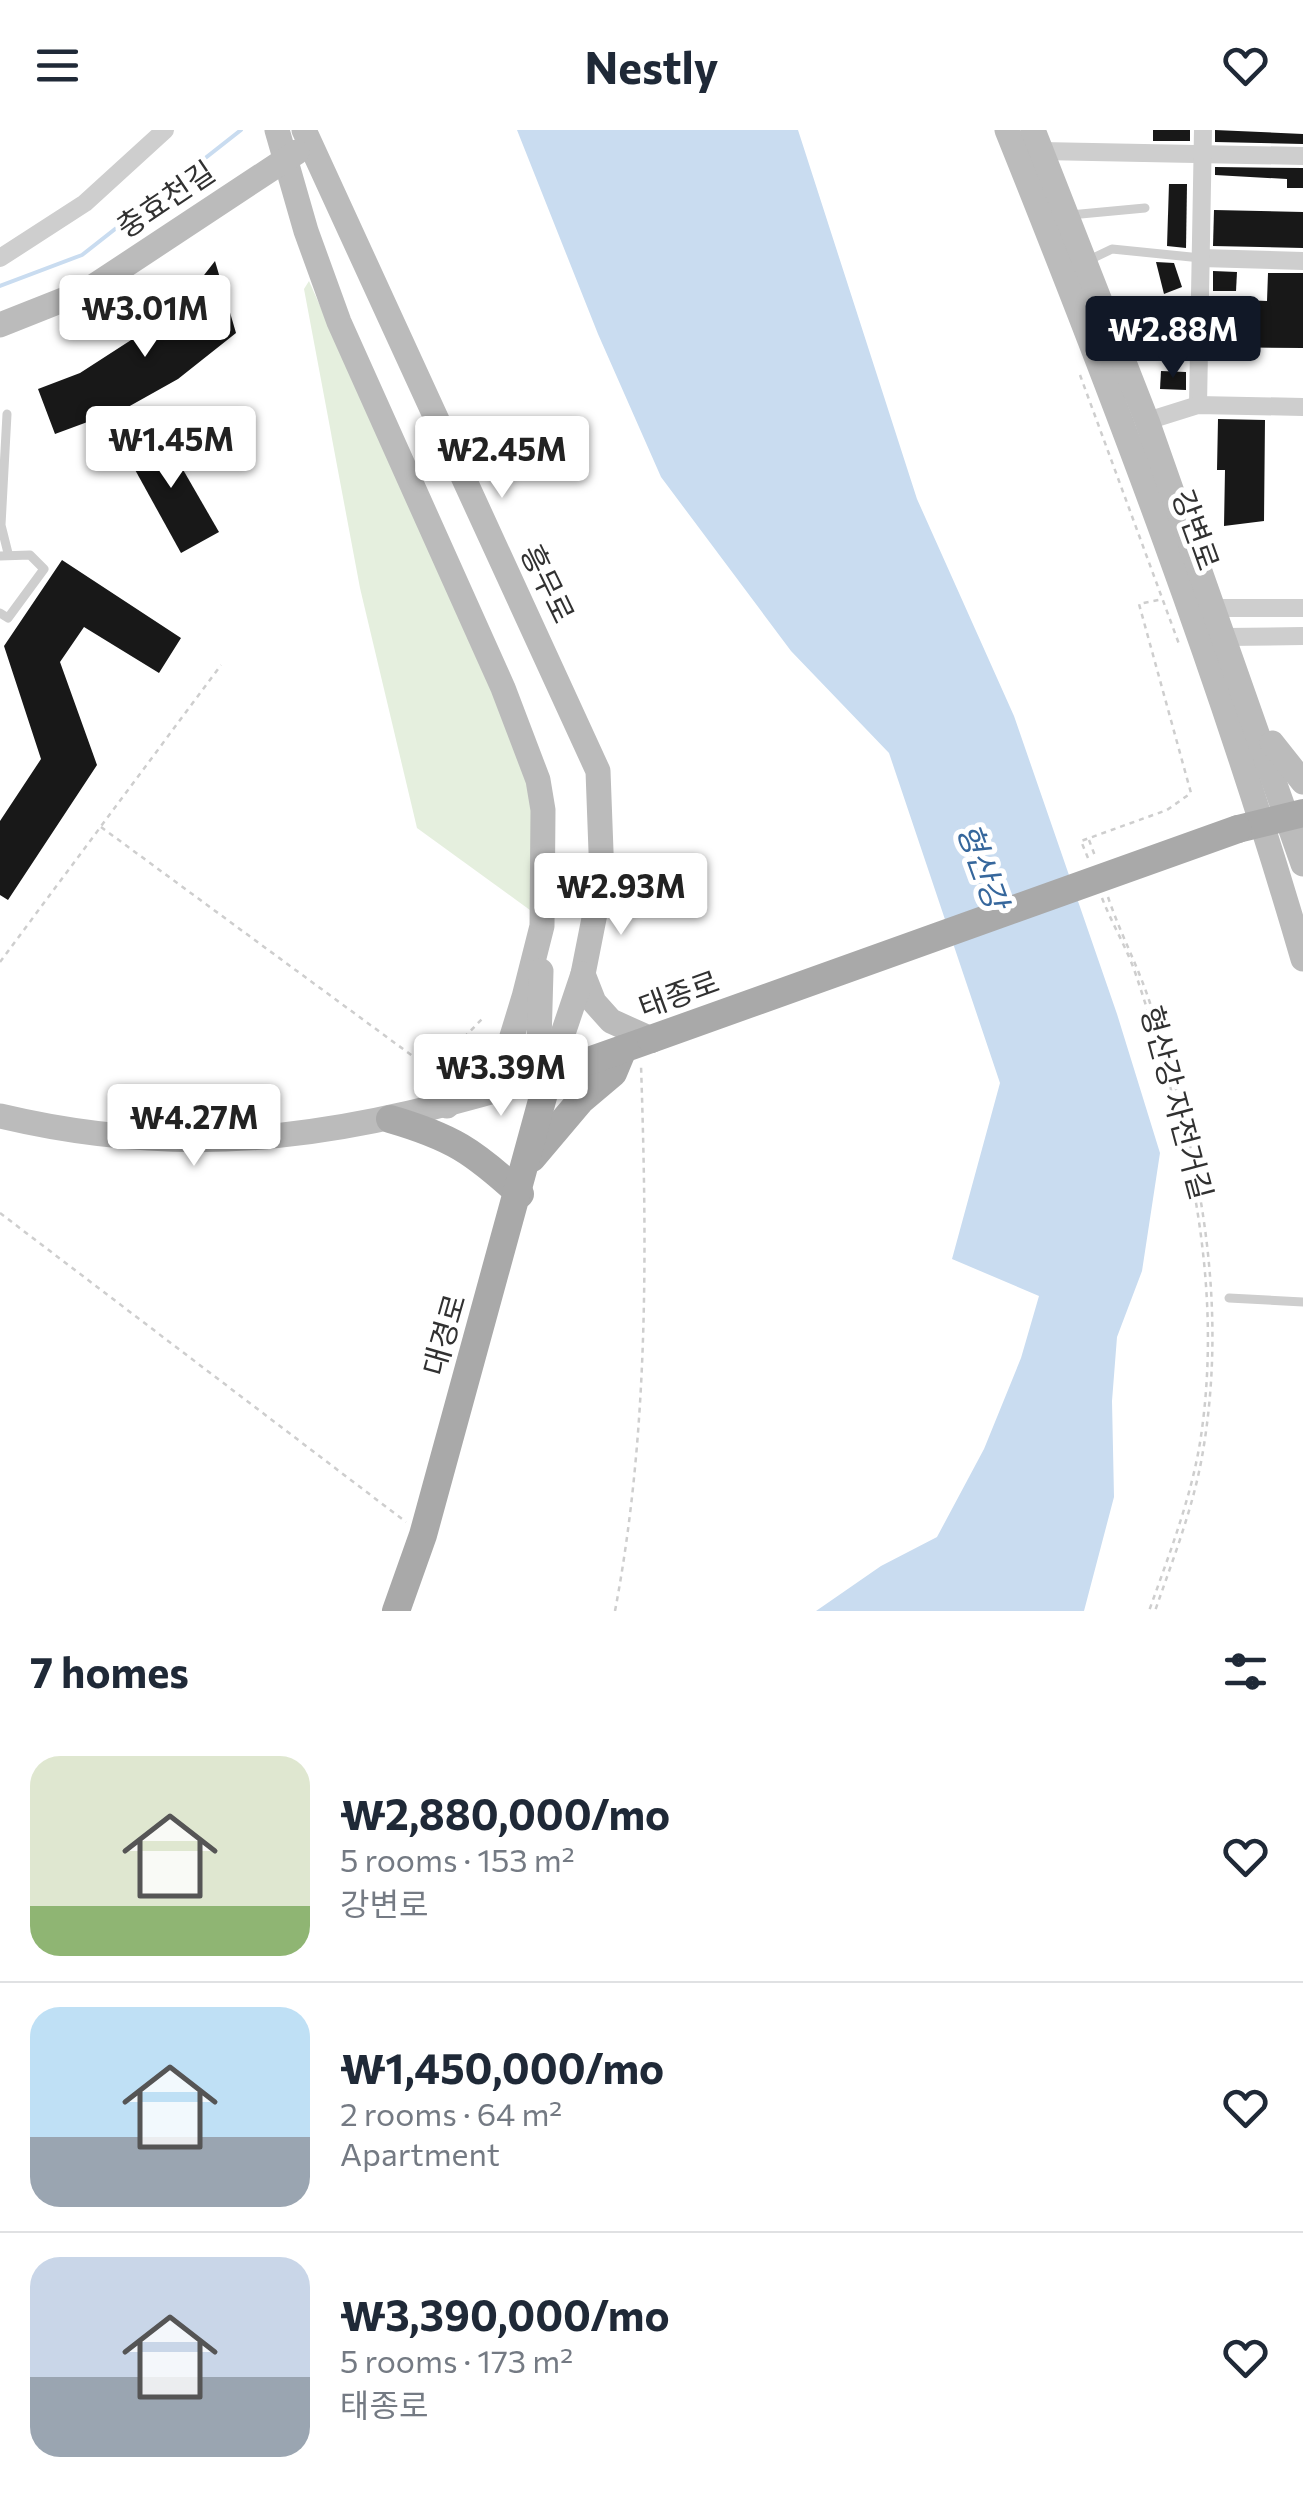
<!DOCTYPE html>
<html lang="en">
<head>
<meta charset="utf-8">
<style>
	:root { --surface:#fff; --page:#f2f2f3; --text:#1f2937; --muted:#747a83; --line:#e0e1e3; --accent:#111827 }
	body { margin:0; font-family:Commissioner,"Noto Sans KR",sans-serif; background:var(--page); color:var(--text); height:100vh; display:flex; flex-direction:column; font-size:38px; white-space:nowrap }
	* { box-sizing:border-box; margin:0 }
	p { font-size:32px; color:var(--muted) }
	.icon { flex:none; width:55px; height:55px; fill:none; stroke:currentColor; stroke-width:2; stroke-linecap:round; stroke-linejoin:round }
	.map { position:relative; height:1481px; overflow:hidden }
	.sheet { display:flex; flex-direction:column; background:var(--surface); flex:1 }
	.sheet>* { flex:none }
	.price { position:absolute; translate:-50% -85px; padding:0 22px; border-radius:10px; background:#fff; color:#222; font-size:32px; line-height:65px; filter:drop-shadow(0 2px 5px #0008) }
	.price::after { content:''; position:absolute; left:50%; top:60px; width:30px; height:22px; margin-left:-15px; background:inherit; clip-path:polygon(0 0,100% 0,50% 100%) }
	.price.current { background:var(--accent); color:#fff }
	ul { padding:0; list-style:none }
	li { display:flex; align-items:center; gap:30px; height:250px; padding:0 30px }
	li+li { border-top:2px solid var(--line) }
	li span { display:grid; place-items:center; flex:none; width:280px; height:200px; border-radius:30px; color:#555 }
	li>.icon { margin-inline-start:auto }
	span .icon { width:120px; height:120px; fill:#fffc; stroke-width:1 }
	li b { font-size:42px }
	h2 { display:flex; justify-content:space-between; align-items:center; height:120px; padding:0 30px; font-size:42px }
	header { display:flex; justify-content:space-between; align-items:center; height:130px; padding:0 30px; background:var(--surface); font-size:45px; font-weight:700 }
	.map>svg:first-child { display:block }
	.green { fill:#e5efde }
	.water { fill:#c9dcf0 }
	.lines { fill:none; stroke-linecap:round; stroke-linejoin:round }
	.stream { stroke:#c9dcf0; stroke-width:4 }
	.building { fill:#181818 }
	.path { stroke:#cecece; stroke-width:2.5; stroke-dasharray:5 5; stroke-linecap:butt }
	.lane { stroke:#cecece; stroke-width:9 }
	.street { stroke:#cecece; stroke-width:18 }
	.secondary { stroke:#bbb; stroke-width:25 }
	.primary { stroke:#a9a9a9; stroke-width:28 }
	.primary-bridge { stroke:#a9a9a9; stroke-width:28 }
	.labels { text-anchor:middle; stroke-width:10; stroke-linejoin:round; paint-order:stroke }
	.street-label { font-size:30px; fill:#313131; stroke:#fff }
	.water-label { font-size:32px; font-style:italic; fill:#36679c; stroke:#fff }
</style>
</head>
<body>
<header><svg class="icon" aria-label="menu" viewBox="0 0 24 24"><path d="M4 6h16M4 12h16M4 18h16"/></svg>Nestly<svg class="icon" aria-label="heart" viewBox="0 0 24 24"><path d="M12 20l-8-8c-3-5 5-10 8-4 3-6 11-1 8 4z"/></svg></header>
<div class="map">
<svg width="1303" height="1481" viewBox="0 0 1303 1481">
	<rect width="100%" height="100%" fill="#fff"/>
	<polygon class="green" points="309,151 532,652 534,783 417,698 360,458 304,159"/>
	<polygon class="water" points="517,0 798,0 917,369 1014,586 1117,884 1160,1023 1142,1141 1117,1207 1112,1271 1114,1367 1084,1481 816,1481 881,1436 937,1407 984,1319 1021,1228 1039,1166 952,1129 1000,953 889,623 791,521 661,347 598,204"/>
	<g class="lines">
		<polyline class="stream" points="0,156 82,125 241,0"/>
	</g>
	<g class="building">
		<rect x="1153" y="0" width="37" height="11"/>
		<polygon points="1215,0 1303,4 1303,14 1215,12"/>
		<polygon points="1215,37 1303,38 1303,58 1287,58 1287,49 1215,45"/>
		<polygon points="1169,54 1187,54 1186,118 1167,116"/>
		<polygon points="1214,80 1303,82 1303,118 1213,116"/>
		<polygon points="215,131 236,203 178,249 128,277 55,304 38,259 80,243 176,181"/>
		<polygon points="1156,132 1174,133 1182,157 1164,164"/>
		<polygon points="1213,141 1237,142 1236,161 1213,161"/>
		<polygon points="1268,143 1303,143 1303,218 1212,217 1212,194 1242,194 1242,170 1267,171"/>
		<polygon points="1146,184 1168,184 1168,197 1146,196"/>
		<polygon points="1161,241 1186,242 1186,260 1160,259"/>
		<polygon points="1218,289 1265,290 1264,391 1224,396 1225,340 1217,340"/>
		<polygon points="159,298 219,402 181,423 123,318"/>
		<polygon points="62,430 181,508 159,543 84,497 60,532 97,635 8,770 0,765 0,691 41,629 4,516"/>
	</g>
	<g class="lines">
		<g class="path">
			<polyline points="1080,245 1179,514"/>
			<polyline points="101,697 418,930"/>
			<polyline points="1089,710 1095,726"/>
			<polyline points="1088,728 1081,711 1167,680 1191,663 1139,474 1163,469"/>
			<path d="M1108 767C1120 803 1138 836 1150 873 1198 1019 1229 1166 1203 1321 1194 1376 1173 1429 1155 1481"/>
			<path d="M1102 768C1112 794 1127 818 1136 845 1185 992 1223 1142 1202 1299 1194 1361 1170 1422 1149 1481"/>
			<polyline points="0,832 221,535"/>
			<polyline points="443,929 482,889"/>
			<polyline points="0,1083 406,1392"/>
			<path d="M615 1481C649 1301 647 1117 641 935"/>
		</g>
		<g class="lane">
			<polyline points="1070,85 1145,78"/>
			<polyline points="1087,131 1112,119 1201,128"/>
			<polyline points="7,284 1,395 8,423"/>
			<polyline points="0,426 30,425 44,439 8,488 0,483"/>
			<polyline points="1229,1168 1303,1172"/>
		</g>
		<g class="street">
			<polyline points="1041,21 1303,26"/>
			<polyline points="0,128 85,73 165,0"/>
			<polyline points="1201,128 1303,131"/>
			<polyline points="1198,275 1203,0"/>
			<polyline points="1147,291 1198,275 1303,277"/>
			<polyline points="1216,478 1303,478"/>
			<polyline points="1225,507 1303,506"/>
			<polyline points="432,940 447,976"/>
		</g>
		<g class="secondary">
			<polyline points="277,0 306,101 339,192 503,558 538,650 543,680 542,796 524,867 509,916 447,976"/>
			<polyline points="304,0 598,641 602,748 583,844 594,872 611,891 651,909"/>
			<path d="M1007 0C1116 272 1221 547 1303 829"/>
			<polyline points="1033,0 1147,291 1303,734"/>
			<polyline points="0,195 88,160 297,22"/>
			<polyline points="1272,613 1303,652"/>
			<polyline points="538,948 541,841"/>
			<path d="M0 986C201 1034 355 1004 549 945L583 844"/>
		</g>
		<g class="primary">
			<polyline points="1238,699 1303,683"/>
			<path d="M390 989C452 1007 473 1021 520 1064"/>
			<polyline points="532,1028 581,970 613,943 623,919"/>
			<polyline points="396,1481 423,1405 549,945 651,909"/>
		</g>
		<polyline class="primary-bridge" points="651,909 1238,699"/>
	</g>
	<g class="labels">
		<g class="street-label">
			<text transform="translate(166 70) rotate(-34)" y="10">충효천길</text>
			<text transform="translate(1195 400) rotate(70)" y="10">강변로</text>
			<text transform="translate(547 454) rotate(64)" y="10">흥무로</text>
			<text transform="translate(679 865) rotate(-20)" y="10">태종로</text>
			<text transform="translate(1176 973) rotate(75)" y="10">형산강 자전거길</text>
			<text transform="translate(445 1205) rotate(-74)" y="10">대경로</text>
		</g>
		<g class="water-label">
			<text transform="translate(982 736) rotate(70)" y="11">형산강</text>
		</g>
	</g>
</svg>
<b class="price" style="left:145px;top:230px">₩3.01M</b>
<b class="price current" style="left:1173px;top:251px">₩2.88M</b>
<b class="price" style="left:171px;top:361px">₩1.45M</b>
<b class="price" style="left:502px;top:371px">₩2.45M</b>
<b class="price" style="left:621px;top:808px">₩2.93M</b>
<b class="price" style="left:501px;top:989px">₩3.39M</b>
<b class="price" style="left:194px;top:1039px">₩4.27M</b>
</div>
<section class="sheet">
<h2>7 homes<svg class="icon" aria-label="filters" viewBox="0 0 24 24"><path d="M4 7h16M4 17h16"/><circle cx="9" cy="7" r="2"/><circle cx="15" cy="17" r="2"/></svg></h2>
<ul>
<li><span style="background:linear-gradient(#dfe7d0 75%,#8fb573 0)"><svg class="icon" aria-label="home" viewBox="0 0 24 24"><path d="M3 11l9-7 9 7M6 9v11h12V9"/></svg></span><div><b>₩2,880,000/mo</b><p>5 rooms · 153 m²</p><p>강변로</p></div><svg class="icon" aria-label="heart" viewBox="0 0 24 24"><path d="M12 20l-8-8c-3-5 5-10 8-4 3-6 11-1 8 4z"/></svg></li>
<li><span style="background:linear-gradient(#bfe0f5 65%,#9aa5b1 0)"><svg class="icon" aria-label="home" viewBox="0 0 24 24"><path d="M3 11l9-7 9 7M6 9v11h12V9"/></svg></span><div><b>₩1,450,000/mo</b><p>2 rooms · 64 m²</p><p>Apartment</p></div><svg class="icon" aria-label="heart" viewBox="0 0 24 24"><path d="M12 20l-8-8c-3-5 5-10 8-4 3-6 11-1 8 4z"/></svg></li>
<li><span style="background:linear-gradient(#c9d6e8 60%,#9aa5b1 0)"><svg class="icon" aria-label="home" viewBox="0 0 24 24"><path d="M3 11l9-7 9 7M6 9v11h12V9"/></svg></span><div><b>₩3,390,000/mo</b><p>5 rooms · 173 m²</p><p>태종로</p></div><svg class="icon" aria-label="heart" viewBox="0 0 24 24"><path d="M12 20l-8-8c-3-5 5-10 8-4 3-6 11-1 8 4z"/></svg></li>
</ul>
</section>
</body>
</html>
